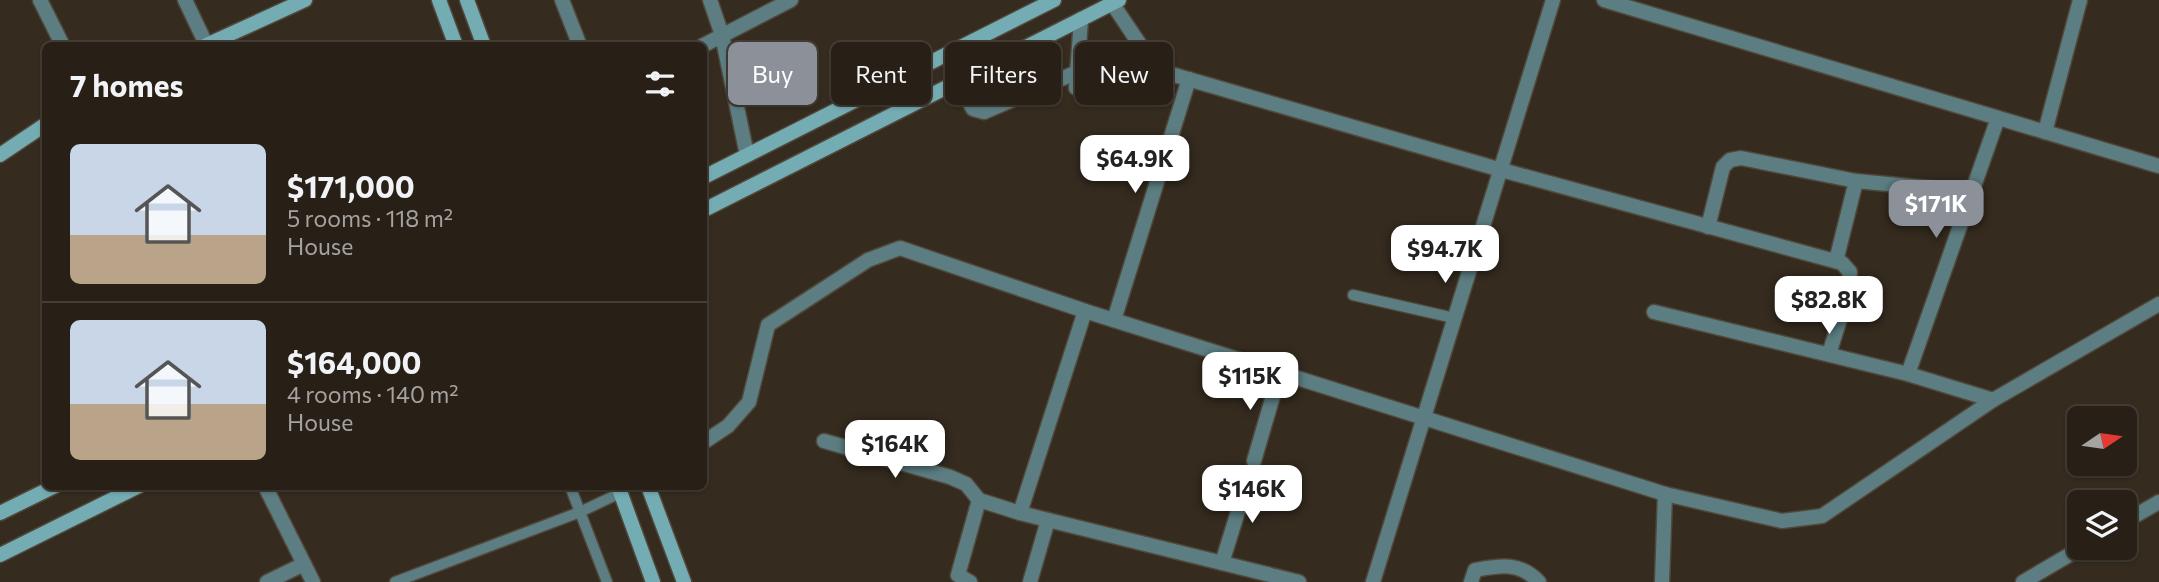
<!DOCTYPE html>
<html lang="en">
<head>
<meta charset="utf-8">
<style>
	:root { --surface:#282017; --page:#342d24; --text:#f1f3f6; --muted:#a5a3a1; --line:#443e36; --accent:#8c9099 }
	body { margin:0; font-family:Commissioner,sans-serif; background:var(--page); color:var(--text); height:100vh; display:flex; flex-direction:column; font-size:26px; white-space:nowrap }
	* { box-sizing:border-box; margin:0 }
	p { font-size:23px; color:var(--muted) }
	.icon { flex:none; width:38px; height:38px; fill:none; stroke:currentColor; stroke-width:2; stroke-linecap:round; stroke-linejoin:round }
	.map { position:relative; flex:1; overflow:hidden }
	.panel { position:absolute; left:42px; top:42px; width:665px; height:448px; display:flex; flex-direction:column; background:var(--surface); border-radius:10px; box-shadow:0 2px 5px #0004,0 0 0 2px var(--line) }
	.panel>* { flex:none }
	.guide { position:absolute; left:728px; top:42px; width:665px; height:63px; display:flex; gap:14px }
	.needle { width:46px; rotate:77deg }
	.tools { position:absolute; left:2067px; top:406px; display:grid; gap:14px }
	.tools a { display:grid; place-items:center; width:70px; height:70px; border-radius:10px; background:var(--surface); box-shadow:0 2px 5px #0004,0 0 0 2px var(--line); font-size:35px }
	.price { position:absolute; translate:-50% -60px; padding:0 16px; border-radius:14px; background:#fff; color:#222; font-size:23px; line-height:46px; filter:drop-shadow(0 2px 4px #0008) }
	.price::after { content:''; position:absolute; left:50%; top:42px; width:21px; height:16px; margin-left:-10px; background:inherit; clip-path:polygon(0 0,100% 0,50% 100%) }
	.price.selected { background:var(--accent); color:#fff }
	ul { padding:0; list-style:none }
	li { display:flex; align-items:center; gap:21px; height:175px; padding:0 28px }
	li+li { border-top:2px solid var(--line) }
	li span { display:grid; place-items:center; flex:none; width:196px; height:140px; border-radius:10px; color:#555 }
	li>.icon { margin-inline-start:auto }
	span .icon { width:84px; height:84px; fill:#fffc; stroke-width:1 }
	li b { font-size:30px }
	h2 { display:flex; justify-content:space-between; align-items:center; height:84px; padding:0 28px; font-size:30px }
	.chip { padding:0 24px; border-radius:10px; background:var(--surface); box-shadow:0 2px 5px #0004,0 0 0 2px var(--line); font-size:24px; line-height:63px }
	.chip.selected { background:var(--accent); color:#fff }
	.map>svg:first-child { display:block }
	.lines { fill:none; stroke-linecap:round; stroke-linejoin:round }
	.lane-casing { stroke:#51483c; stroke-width:13 }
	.street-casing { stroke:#51483c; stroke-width:17 }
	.secondary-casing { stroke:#51483c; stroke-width:17 }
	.lane { stroke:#5c7e82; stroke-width:10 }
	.street { stroke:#5c7e82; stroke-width:14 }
	.secondary { stroke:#74acb3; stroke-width:14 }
</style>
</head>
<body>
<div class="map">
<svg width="2159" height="582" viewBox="0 0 2159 582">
	<rect width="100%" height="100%" fill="#352b1f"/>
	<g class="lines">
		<defs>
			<g id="lane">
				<polyline points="1353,295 1454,318"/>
				<polyline points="570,486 607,582"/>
				<polyline points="395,582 580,512 620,493"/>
			</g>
			<g id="street">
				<polyline points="40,0 63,46"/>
				<polyline points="185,0 206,44"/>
				<polyline points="562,0 580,46"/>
				<polyline points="710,0 722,35 747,155"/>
				<polyline points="1110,0 1157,70 1498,169 1842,263 1850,272 1848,294 1829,354"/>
				<polyline points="1604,0 2159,166"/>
				<polyline points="1081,19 1076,88 1091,90 1157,70"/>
				<polyline points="702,46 791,0"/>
				<polyline points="958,81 973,109 984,112 1075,73"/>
				<polyline points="2045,132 2080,0"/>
				<polyline points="1708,227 1723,167 1730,160 1741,158 1856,181 1972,192"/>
				<polyline points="1836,261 1856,181"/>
				<polyline points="1654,312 1908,374 1993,400"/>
				<polyline points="1114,320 1189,79"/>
				<polyline points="1908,374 1998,118"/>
				<polyline points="824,441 950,477 966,484 979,500 1020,513"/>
				<polyline points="704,442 728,426 749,402 768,325 868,260 900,248 1085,311 1665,494 1782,521 1822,516 1993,400 2159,304"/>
				<polyline points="1254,461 1280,372"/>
				<polyline points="265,486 313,582"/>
				<polyline points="1048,520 1299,582"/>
				<polyline points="2124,522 2159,502"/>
				<polyline points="1222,563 1249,476"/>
				<polyline points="267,582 304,564"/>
				<polyline points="970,582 958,575 979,500"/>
				<polyline points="1030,582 1048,520 1020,513 1085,311"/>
				<polyline points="1373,582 1553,0"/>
				<path d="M1471 582 1475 570C1501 565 1520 562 1539 582"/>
				<polyline points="1662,582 1665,494"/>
				<polyline points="2023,582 2081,548"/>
			</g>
			<g id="secondary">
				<polyline points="439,0 456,46"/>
				<polyline points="467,0 484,46"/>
				<polyline points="204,46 305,0"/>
				<polyline points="0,155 46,124"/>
				<polyline points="704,177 1054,0"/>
				<polyline points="704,210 1119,0"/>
				<polyline points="618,486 653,582"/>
				<polyline points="648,486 684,582"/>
				<polyline points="0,513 55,486"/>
				<polyline points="0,555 139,486"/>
			</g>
		</defs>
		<use href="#lane" class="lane-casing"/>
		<use href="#street" class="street-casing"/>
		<use href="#secondary" class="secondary-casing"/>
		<use href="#lane" class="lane"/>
		<use href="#street" class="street"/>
		<use href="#secondary" class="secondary"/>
	</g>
</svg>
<div class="tools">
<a><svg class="needle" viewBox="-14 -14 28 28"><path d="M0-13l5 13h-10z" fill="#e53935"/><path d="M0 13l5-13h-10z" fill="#a5a3a1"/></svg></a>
<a><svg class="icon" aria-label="layers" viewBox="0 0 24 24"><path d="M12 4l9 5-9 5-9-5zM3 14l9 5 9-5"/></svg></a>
</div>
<b class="price" style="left:1135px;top:195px">$64.9K</b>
<b class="price selected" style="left:1936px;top:240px">$171K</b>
<b class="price" style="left:1445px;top:285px">$94.7K</b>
<b class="price" style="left:1829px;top:336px">$82.8K</b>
<b class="price" style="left:1250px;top:412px">$115K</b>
<b class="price" style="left:895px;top:480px">$164K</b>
<b class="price" style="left:1252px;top:525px">$146K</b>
<div class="guide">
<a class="chip selected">Buy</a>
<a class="chip">Rent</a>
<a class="chip">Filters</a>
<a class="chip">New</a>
</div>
<section class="panel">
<h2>7 homes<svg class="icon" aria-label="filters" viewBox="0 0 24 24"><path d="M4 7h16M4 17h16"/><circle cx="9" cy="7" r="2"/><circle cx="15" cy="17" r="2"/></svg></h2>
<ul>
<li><span style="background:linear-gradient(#c9d6e8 65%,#b9a48a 0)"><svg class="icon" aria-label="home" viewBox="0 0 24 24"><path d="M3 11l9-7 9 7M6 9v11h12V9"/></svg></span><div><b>$171,000</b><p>5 rooms · 118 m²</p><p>House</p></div></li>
<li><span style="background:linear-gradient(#c9d6e8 60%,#b9a48a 0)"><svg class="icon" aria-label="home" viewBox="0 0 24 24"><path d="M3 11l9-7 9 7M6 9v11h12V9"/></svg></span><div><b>$164,000</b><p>4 rooms · 140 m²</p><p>House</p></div></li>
</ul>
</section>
</div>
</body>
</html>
